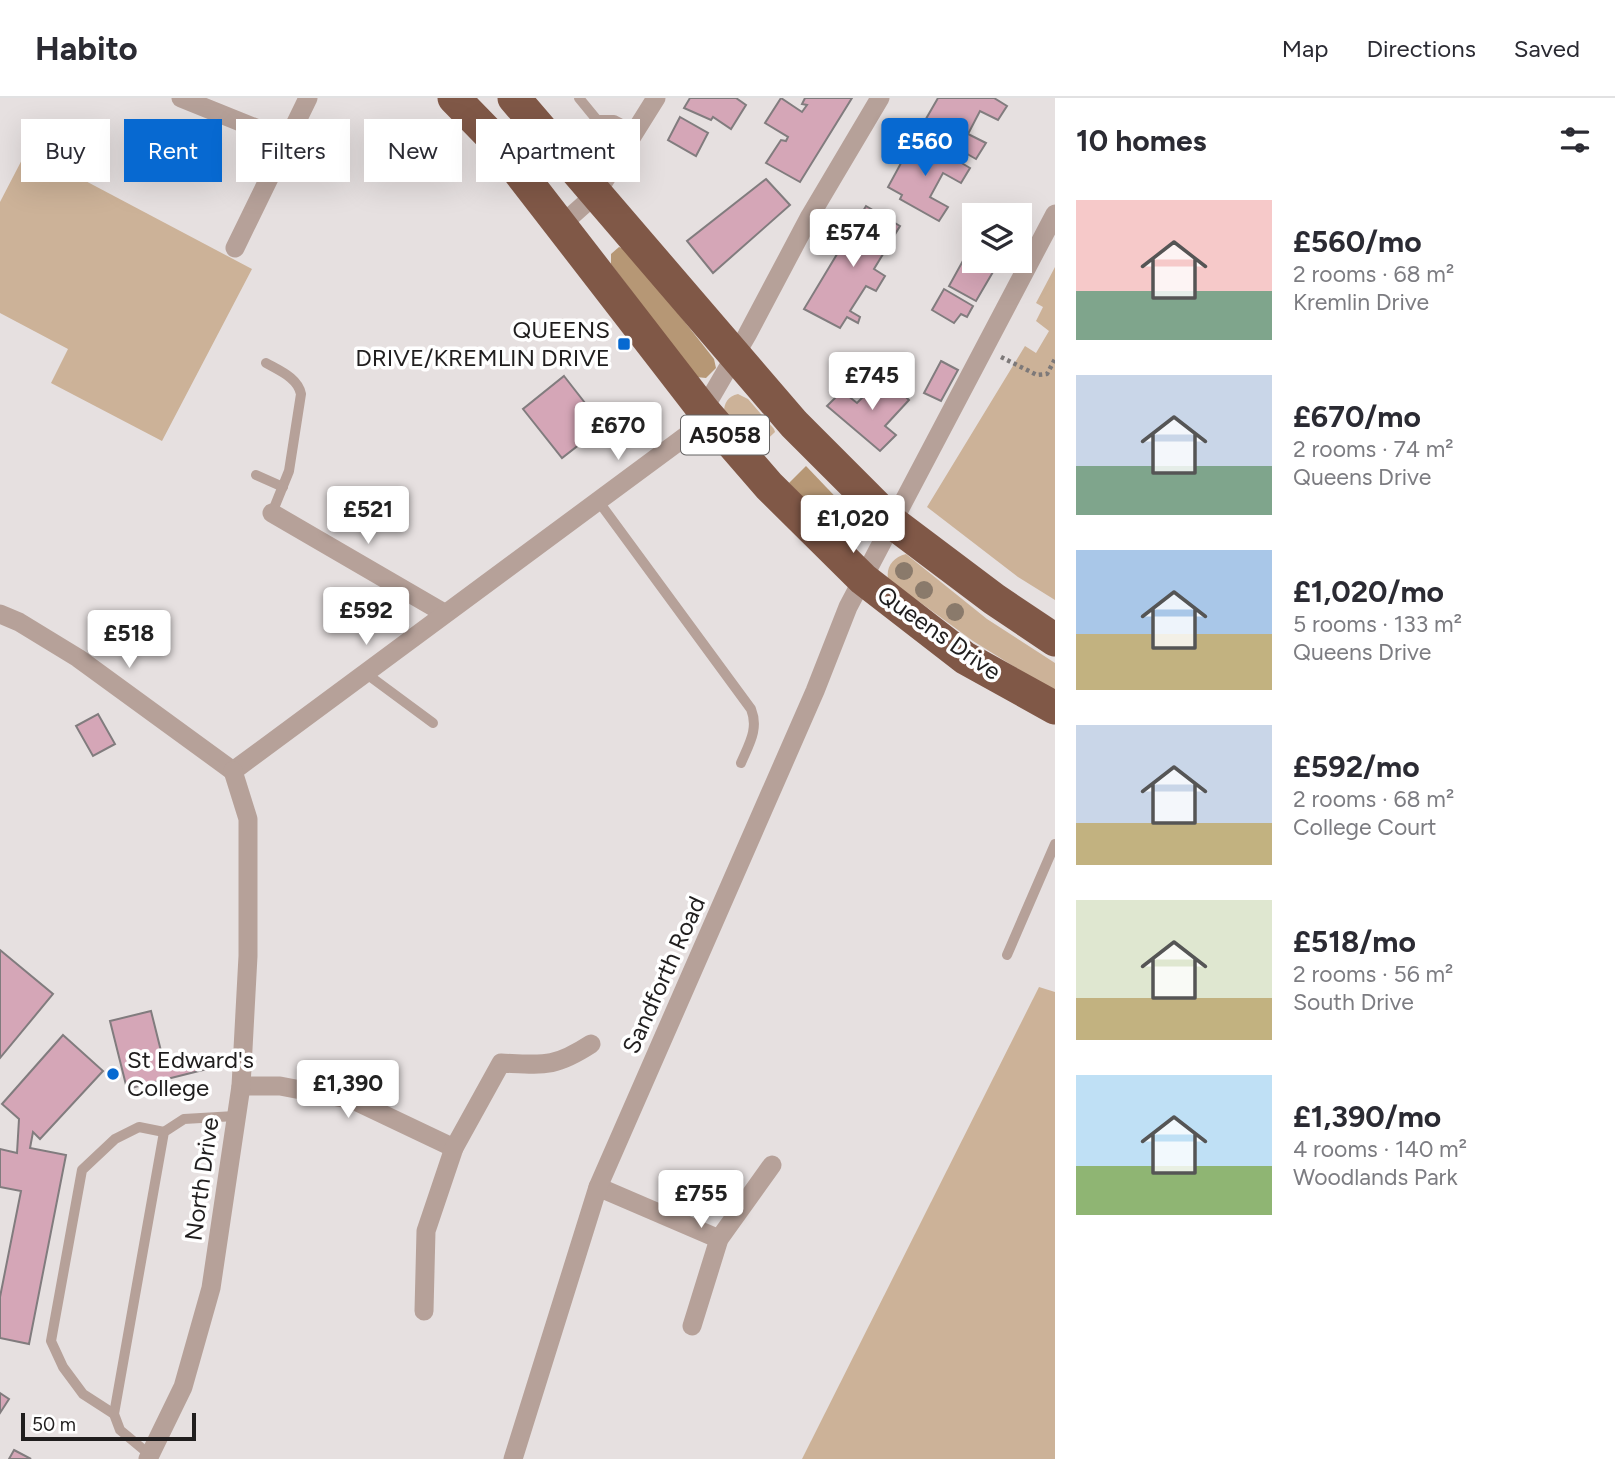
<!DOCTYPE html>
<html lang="en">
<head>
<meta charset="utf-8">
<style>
	:root { --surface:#fff; --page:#f7f7f7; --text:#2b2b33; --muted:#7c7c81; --line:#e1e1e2; --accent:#0769d1 }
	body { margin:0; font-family:Figtree,sans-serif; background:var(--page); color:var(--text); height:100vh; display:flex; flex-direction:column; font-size:26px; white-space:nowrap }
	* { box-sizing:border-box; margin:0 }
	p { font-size:23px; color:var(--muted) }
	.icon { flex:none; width:38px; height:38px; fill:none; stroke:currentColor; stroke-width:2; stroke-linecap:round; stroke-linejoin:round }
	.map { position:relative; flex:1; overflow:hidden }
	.panel { display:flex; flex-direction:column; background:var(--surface); width:560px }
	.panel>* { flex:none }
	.hud { position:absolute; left:21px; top:21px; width:665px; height:63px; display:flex; gap:14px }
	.fabs { position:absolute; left:962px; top:105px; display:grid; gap:14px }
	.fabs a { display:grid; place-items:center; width:70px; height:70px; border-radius:0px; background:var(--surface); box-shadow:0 7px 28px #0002; font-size:35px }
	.scale { position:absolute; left:21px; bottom:18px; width:175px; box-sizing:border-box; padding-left:7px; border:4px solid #201e1e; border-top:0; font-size:19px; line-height:24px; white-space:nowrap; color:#201e1e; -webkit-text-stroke:5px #fff; paint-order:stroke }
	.price { position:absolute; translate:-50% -60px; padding:0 16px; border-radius:7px; background:#fff; color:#222; font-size:23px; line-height:46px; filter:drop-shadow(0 2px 4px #0008) }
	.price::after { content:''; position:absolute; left:50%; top:42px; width:21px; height:16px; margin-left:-10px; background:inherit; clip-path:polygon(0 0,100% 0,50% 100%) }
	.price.active { background:var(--accent); color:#fff }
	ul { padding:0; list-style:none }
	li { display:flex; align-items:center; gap:21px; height:175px; padding:0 21px }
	li span { display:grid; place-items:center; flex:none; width:196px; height:140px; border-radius:0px; color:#555 }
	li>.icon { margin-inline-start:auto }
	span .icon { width:84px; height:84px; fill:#fffc; stroke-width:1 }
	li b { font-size:30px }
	h2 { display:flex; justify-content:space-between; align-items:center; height:84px; padding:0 21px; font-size:30px }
	.tag { padding:0 24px; border-radius:0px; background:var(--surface); box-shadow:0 7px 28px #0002; font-size:24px; line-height:63px }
	.tag.active { background:var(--accent); color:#fff }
	header { display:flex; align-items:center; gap:42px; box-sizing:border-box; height:98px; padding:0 35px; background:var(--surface); border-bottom:2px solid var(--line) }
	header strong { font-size:33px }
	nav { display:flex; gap:38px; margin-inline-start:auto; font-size:24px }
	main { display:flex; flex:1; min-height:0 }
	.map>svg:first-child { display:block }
	.green { fill:#ccb298 }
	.forest { fill:#b69775 }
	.building { fill:#d5a6b7; stroke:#817c7e; stroke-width:2 }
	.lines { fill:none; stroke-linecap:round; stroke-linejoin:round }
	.path { stroke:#7d7979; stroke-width:4.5; stroke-dasharray:3.5 3.5; stroke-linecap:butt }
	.lane { stroke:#b6a199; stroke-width:10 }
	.street { stroke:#b6a199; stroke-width:19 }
	.highway { stroke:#805847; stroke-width:33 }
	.tree { fill:#8a7a6b }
	.poi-dot { fill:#0769d1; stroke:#fff; stroke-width:2.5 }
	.labels { text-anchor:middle; stroke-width:7; stroke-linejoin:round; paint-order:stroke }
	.shield { fill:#fff; stroke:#636262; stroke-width:2 }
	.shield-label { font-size:23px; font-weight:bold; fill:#201e1e }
	.poi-label { font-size:24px; fill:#201e1e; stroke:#fff; text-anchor:end }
	.street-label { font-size:24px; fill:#201e1e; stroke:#fff }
</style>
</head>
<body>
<header>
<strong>Habito</strong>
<nav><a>Map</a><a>Directions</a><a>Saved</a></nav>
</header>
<main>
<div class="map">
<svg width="1055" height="1361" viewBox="0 0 1055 1361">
	<rect width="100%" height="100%" fill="#e6e0e0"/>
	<g class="green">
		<polygon points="27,52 252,171 162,343 51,285 68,251 0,215 0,104"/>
		<polygon points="1055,169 1055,502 1018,479 927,409 1025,248 1036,255 1049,233 1036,223 1043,209 1036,205"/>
		<path d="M738 296 748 301 774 331 775 334 759 349 758 354 724 314C724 305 728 298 738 296Z"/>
		<path d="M906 456 987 521 1055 565V594L973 543 888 481C886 469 893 459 906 456Z"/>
		<polygon points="1039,889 1055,894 1055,1361 802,1361"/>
	</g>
	<g class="forest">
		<polygon points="619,149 629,153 714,261 716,270 706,280 696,279 611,166 611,156"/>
		<polygon points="806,368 848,412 831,428 789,385"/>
	</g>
	<g class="building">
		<polygon points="690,0 736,0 746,7 731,31 713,19 711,22 684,10"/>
		<polygon points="781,0 802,14 807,7 802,6 805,0 852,0 800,84 766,65 781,42 786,43 788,39 765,25"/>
		<polygon points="938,0 994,0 1007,8 998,22 980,13 968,36 986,45 976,61 936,38 937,35 923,26"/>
		<polygon points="680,19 708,35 696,58 668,42"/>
		<polygon points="913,43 928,50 931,47 970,70 961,85 943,75 930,99 948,109 939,123 900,101 902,97 888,89"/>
		<polygon points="766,81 790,107 713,175 687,143"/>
		<polygon points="866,108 900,128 874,171 885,178 876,193 866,188 850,213 860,219 858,225 847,219 840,230 804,211"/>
		<polygon points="970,150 975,153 975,163 990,163 997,167 976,203 949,188"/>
		<polygon points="944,191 973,208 967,219 961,216 954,225 932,212"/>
		<polygon points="941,263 958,272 941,303 924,295"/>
		<polygon points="564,278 603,328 562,360 523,311"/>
		<polygon points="884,278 909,302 885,328 896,337 880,353 827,308 842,293 857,305"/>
		<polygon points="98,616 115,646 93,658 76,628"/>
		<polygon points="0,852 53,896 0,960"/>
		<polygon points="151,913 164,965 203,956 207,971 127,991 110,923"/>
		<polygon points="63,937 103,973 40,1041 33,1034 30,1050 66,1057 29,1246 0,1240 0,1199 21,1093 0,1089 0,1051 17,1055 19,1021 2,1006"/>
		<polygon points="0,1295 9,1301 0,1315"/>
		<polygon points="14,1352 31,1361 9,1361"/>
	</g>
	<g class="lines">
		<polyline class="path" points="1001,259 1037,277 1047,276 1055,261"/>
		<g class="lane">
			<polyline points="579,0 597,22 614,22 635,33"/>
			<path d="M266 265C280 273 298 280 301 296L289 373 272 415"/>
			<polyline points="256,377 283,389"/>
			<path d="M599 404 751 611C759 631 749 646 741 665"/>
			<polyline points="364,574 433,625"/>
			<polyline points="1007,857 1055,746"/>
			<polyline points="114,1316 83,1296 63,1269 51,1243 82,1072 115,1041 139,1029 164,1034"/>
			<polyline points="150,1357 120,1332 114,1316 164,1034 184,1021 235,1018"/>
		</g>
		<g class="street">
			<polyline points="181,0 288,43"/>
			<polyline points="560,128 596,96 656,0"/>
			<polyline points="235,150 308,0"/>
			<polyline points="272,415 444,515"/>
			<polyline points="0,516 19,524 78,560 233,673"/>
			<polyline points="233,673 690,335 747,237 810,118 880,0"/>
			<polyline points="241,988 280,988 353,1002 454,1050"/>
			<polyline points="598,1089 719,1141"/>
			<path d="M424 1213 426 1133 454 1050 501 965C544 967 554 970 591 946"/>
			<polyline points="692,1228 719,1141 772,1067"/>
			<polyline points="148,1361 183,1289 211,1190 241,988 248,858 248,721 233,673"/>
			<polyline points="513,1361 598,1089 815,593 848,509 1055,116"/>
		</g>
		<g class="highway">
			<polyline points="454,0 493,40 704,313 769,388 863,481 965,560 1055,610"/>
			<polyline points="514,0 794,326 893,425 994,501 1055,542"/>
		</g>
	</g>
	<g class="tree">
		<circle cx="904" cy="473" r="9"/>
		<circle cx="924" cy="492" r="9"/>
		<circle cx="955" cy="514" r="9"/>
	</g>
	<g class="poi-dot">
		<rect x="617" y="239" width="14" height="14" rx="3.5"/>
		<circle cx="113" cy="976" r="7"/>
	</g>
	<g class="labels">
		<rect class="shield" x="681" y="317.5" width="88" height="39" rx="5"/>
		<g class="shield-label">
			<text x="725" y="345">A5058</text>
		</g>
		<g class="poi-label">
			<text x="610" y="240">QUEENS<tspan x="610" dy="28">DRIVE/KREMLIN DRIVE</tspan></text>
			<text x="127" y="970" text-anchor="start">St Edward's<tspan x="127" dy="28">College</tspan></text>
		</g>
		<g class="street-label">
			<text transform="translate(939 535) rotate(35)" y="8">Queens Drive</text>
			<text transform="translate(664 877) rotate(-66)" y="8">Sandforth Road</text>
			<text transform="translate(202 1081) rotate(-82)" y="8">North Drive</text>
		</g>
	</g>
</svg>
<div class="fabs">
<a><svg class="icon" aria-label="layers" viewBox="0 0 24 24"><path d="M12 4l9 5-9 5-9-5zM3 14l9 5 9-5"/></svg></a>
</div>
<div class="scale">50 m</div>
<b class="price active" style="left:925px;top:80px">£560</b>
<b class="price" style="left:853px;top:171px">£574</b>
<b class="price" style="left:872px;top:314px">£745</b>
<b class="price" style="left:618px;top:364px">£670</b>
<b class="price" style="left:368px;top:448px">£521</b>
<b class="price" style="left:853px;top:457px">£1,020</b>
<b class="price" style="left:366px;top:549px">£592</b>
<b class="price" style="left:129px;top:572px">£518</b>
<b class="price" style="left:348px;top:1022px">£1,390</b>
<b class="price" style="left:701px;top:1132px">£755</b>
<div class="hud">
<a class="tag">Buy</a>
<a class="tag active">Rent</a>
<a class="tag">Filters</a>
<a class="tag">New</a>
<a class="tag">Apartment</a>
</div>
</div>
<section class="panel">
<h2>10 homes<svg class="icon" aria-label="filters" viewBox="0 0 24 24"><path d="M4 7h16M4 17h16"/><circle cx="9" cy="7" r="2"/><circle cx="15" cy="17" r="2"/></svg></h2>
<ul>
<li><span style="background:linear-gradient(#f6c9c9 65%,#7fa58c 0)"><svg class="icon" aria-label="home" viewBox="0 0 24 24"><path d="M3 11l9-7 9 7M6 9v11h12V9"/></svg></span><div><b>£560/mo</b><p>2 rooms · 68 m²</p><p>Kremlin Drive</p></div></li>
<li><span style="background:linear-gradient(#c9d6e8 65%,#7fa58c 0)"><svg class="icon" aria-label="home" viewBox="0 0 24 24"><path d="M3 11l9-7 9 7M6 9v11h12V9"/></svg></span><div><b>£670/mo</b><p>2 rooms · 74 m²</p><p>Queens Drive</p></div></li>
<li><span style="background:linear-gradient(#a9c7e8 60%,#c2b280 0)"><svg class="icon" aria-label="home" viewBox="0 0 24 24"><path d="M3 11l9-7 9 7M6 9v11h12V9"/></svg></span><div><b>£1,020/mo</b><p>5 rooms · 133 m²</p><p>Queens Drive</p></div></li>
<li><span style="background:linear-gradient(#c9d6e8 70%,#c2b280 0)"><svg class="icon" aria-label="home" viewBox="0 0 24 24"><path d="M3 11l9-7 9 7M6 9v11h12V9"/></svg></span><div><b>£592/mo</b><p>2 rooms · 68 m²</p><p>College Court</p></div></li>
<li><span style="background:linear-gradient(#dfe7d0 70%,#c2b280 0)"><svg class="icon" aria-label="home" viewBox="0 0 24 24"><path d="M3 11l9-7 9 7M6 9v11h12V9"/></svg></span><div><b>£518/mo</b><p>2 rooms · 56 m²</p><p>South Drive</p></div></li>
<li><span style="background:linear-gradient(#bfe0f5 65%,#8fb573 0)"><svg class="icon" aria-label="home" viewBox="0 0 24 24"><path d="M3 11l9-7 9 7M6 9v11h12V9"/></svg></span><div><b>£1,390/mo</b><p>4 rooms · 140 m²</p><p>Woodlands Park</p></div></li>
</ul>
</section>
</main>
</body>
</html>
